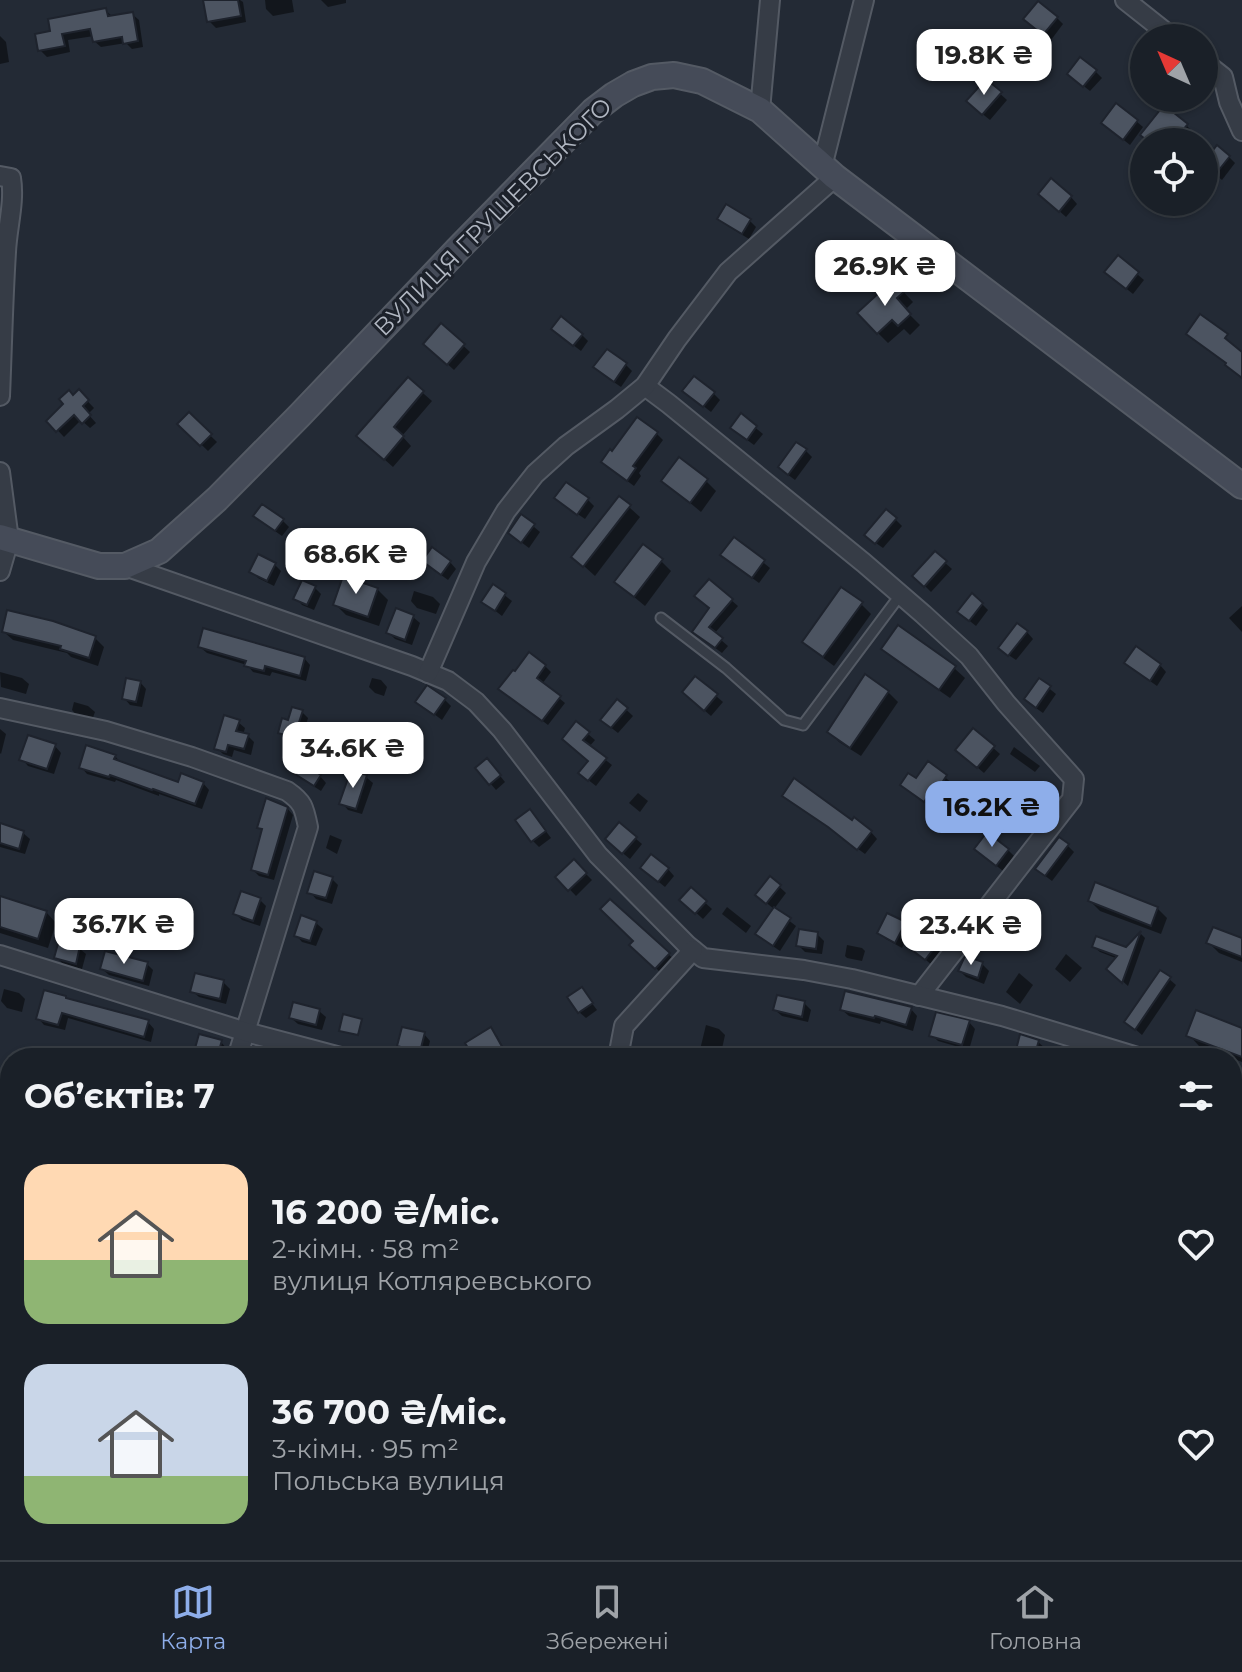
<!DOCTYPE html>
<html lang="uk">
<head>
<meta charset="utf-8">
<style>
	:root { --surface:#1a2028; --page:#272d34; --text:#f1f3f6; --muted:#9fa3a8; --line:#383e45; --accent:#8eaeea }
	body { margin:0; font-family:Montserrat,sans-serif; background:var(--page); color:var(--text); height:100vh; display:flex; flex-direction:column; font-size:30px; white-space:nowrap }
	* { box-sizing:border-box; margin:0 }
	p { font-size:26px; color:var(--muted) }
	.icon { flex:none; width:44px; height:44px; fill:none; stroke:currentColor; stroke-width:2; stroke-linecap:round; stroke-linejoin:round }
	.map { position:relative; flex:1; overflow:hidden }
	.sheet { position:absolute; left:0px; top:1048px; width:1242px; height:512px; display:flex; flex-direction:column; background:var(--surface); border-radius:32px 32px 0 0; box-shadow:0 2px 6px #0004,0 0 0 2px var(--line) }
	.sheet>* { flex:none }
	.needle { width:52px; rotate:316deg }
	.controls { position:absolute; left:1130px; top:24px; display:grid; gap:16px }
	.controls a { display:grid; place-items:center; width:88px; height:88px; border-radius:50%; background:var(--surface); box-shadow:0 2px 6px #0004,0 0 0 2px var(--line); font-size:40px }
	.price { position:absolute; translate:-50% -68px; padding:0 18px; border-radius:16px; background:#fff; color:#222; font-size:26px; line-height:52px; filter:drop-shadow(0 2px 4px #0008) }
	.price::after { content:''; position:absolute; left:50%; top:48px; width:24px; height:18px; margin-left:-12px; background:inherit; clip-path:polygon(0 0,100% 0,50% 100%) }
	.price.on { background:var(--accent); color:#111 }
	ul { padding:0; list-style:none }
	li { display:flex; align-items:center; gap:24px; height:200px; padding:0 24px }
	li span { display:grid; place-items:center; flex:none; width:224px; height:160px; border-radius:24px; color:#555 }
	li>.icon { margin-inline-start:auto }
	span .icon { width:96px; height:96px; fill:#fffc; stroke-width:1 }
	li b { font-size:34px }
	h2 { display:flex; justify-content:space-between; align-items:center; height:96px; padding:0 24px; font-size:34px }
	.tab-bar { display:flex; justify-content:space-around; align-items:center; height:112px; border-top:2px solid var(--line); background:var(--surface); font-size:22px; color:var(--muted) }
	.tab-bar a { display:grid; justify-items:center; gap:4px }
	.tab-bar .on { color:var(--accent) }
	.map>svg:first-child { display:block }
	.shadow { fill:#0007 }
	.building { fill:#4c5461; stroke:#1e232d; stroke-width:2 }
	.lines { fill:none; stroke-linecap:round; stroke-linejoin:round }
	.service-casing { stroke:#545a64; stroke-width:13 }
	.minor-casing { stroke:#545a64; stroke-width:22 }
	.secondary-casing { stroke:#545a64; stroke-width:28 }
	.service { stroke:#363c46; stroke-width:9 }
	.minor { stroke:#363c46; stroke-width:18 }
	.secondary { stroke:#454b58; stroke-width:24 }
	.labels { text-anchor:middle; stroke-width:6; stroke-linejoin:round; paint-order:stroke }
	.street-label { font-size:24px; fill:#b1b7c2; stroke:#1c212a }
</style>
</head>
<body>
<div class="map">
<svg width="1242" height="1560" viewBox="0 0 1242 1560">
	<rect width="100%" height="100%" fill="#232a35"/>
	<g class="shadow">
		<polygon points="215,0 240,0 243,2 246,22 216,28 209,21"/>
		<polygon points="265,0 292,0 294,12 273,16 266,9"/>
		<polygon points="321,0 346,0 346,3 328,7"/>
		<polygon points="105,10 112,16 132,14 139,20 143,47 132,49 126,43 101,47 94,41 94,36 68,40 70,52 47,57 40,50 52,33"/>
		<polygon points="1057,18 1063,24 1051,40 1032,25"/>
		<polygon points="0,36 6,42 9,62 0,64"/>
		<polygon points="950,39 973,62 960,76 937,54"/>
		<polygon points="1095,71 1102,78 1090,91 1076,80"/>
		<polygon points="986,81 1007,100 990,120 975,108"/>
		<polygon points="1136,121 1143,127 1130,145 1110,129"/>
		<polygon points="1186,125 1193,132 1185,142 1150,142"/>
		<polygon points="1229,157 1235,163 1222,180 1211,171"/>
		<polygon points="1071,197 1077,204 1066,217 1047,200"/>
		<polygon points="720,219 750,221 756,227 749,239 726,225"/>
		<polygon points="1137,274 1144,280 1133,294 1113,278"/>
		<polygon points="894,282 913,302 905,310 920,325 910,335 904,329 888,343 878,333"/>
		<polygon points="442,326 470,352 454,370 432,350"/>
		<polygon points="560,335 582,335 588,341 581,351"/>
		<polygon points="626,365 632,371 621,387 602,374"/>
		<polygon points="408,380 432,401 402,436 411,446 393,467 367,444"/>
		<polygon points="79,392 94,408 88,414 96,423 90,428 81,420 64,437 49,421"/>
		<polygon points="713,393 720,400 711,412 692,397"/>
		<polygon points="189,415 217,442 208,451 180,424"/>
		<polygon points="741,416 763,434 754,445 739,434"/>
		<polygon points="657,434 663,440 639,473 641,476 634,486 610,468"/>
		<polygon points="806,451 812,457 795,480 787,474"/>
		<polygon points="664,481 706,481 716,491 701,512"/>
		<polygon points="619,498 640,517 595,576 574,557"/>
		<polygon points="588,500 594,506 585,519 563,504"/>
		<polygon points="895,519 902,526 883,548 873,541"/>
		<polygon points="282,520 289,527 282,536 262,522"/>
		<polygon points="533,526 540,532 529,548 517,539"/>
		<polygon points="734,539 770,568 759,583 729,561"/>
		<polygon points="935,554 952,569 931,592 915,576"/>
		<polygon points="661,561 671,571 645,606 616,582"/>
		<polygon points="450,562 456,569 448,580 430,567"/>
		<polygon points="275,565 281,571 274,586 258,578 252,571"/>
		<polygon points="314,587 321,594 314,610 302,605 296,598"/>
		<polygon points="494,587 512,601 502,616 484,602"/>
		<polygon points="377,589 388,600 379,626 346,615 336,605"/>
		<polygon points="414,591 433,597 440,604 436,614 417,608 411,601"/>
		<polygon points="731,600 738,606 714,634 728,646 722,653 694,632"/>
		<polygon points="861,604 871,614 834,666 814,651 804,641"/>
		<polygon points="982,604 988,610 976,626 966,618"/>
		<polygon points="1242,606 1242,632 1229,618"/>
		<polygon points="413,617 420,623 412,645 395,639 389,633"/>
		<polygon points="4,632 95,638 104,647 98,666 71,657 67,653 13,640"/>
		<polygon points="1027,632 1033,639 1016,660 1007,654"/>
		<polygon points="200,647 304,658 310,665 306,681 272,672 270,676 253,672 247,665 207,653"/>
		<polygon points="884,649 954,668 965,678 950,698 894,659"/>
		<polygon points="1160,665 1166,672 1157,686 1133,669"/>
		<polygon points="545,666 551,672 542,684 565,703 548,725 507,694"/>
		<polygon points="0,672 22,678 29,684 26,694 1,687"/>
		<polygon points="372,678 381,680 387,687 384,696 375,693 369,687"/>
		<polygon points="1040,681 1056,694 1043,713 1033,706"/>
		<polygon points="140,682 146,689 142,707 130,705 124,698"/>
		<polygon points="888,692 898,702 861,756 839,742 829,731"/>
		<polygon points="716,696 723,702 711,716 691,699"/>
		<polygon points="444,699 451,706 442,720 418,702"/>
		<polygon points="74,702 88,706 95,712 92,720 78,717 72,710"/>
		<polygon points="618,702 633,716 618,733 609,726"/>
		<polygon points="302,712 308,718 301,743 287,739 280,732"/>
		<polygon points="238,722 245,728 243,735 248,736 254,742 251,755 234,750 232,757 223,754 217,748"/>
		<polygon points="0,729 6,734 1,754 0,753"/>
		<polygon points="974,731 1000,754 984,773 964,756"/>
		<polygon points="588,734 595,740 589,747 612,765 596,786 587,779 590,761 571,745"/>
		<polygon points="55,746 61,753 54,774 28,766 22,759"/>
		<polygon points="1014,747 1040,766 1035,772 1010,754"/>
		<polygon points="115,756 121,763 179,785 203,783 209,790 202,809 159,794 159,796 116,780 115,782 87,774 81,767"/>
		<polygon points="928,764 952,783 947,791 944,789 931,807 909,791"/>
		<polygon points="493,767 505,782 496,790 490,783"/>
		<polygon points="289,768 320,776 326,783 321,791 296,775"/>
		<polygon points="366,777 373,783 362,814 348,810 342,803"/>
		<polygon points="638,793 648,801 640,812 629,803"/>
		<polygon points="785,796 852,823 871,832 877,839 865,854"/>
		<polygon points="287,808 293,815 274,880 259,876 253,870 264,832 259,827"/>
		<polygon points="536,818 551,838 539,847 533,841"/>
		<polygon points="0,825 23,833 30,839 25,854 0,847"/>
		<polygon points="330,835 342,840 337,854 326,848"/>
		<polygon points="635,838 642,844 630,859 614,846"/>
		<polygon points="1067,845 1074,852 1052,881 1044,875"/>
		<polygon points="1008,850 1014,856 1003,871 983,855"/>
		<polygon points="574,862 592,880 576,896 558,877"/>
		<polygon points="668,869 674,876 665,887 649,874"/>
		<polygon points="332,879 338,885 332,904 316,899 310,892"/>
		<polygon points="771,879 786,893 774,909 764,901"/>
		<polygon points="691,890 712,909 703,919 682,900"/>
		<polygon points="0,898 46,912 56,923 48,948 0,933"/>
		<polygon points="260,900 266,906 260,926 242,920 235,913"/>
		<polygon points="1090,901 1157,908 1167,918 1161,934 1100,911"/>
		<polygon points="727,907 751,926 746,933 722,914"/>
		<polygon points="774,909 796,926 780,951 764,940"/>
		<polygon points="316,923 323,929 316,946 302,942 296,935"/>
		<polygon points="905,924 911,930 902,948 886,939 879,933"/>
		<polygon points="930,931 947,946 932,965 921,956"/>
		<polygon points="817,934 824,941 822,954 805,952 798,945"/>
		<polygon points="1141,934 1145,938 1128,986 1109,969 1118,959 1100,952 1094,947 1127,949"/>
		<polygon points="1242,940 1242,962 1219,953 1209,943"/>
		<polygon points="632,945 668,954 675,960 662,974"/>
		<polygon points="847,945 862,948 865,951 862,961 847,958 845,956"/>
		<polygon points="79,948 86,954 82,969 63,964 56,957"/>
		<polygon points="1066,954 1082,968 1070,982 1055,969"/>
		<polygon points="966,959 982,964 989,971 984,984 966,977 960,971"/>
		<polygon points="147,964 153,970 149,986 109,975 102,969"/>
		<polygon points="1161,972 1176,985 1142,1035 1127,1022"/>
		<polygon points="1019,973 1033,985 1020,1004 1006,992"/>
		<polygon points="223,982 230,989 226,1004 199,997 192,991"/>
		<polygon points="4,989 19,993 25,999 22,1012 7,1008 1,1001"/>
		<polygon points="582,990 597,1010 586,1018 579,1012"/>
		<polygon points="45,993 148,1022 154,1029 151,1042 68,1018 65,1030 44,1025 38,1018"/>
		<polygon points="804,1003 811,1010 808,1022 782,1016 775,1010"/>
		<polygon points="911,1009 917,1016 913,1031 881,1021 880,1024 849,1016 842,1010"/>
		<polygon points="319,1011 326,1017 322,1030 298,1024 291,1018"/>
		<polygon points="969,1022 975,1029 969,1050 938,1041 932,1035"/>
		<polygon points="706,1025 719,1029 725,1035 720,1058 698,1058"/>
		<polygon points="491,1030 497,1036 509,1058 476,1058"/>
		<polygon points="1242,1030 1242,1062 1199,1046 1189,1035"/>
		<polygon points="424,1034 430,1041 426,1057 406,1052 400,1046"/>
		<polygon points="221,1042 227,1049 225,1058 203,1058 196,1052"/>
		<polygon points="1038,1042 1045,1048 1042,1058 1016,1058"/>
		<polygon points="1232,1102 1237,1107 1233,1117 1232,1116"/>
		<polygon points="1232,1195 1242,1198 1242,1230 1232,1228"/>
		<polygon points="1232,1237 1242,1244 1237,1260 1241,1264 1238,1277 1232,1275"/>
		<polygon points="1242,1520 1242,1546 1232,1547 1232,1521"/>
		<polygon points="103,1550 145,1550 139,1557 142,1560 95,1560"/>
		<polygon points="231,1550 261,1550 263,1554 251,1560 236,1560"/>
		<polygon points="534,1550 564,1550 562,1560 532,1560"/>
		<polygon points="636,1550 660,1550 659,1555 666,1560 633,1560"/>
		<polygon points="898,1550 916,1550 920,1554 918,1560 895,1560"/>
		<polygon points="1131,1550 1151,1550 1150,1556"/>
		<polygon points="0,1553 11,1560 0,1560"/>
	</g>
	<g class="building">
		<polygon points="203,0 238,0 241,16 207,22"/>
		<polygon points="1038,1 1058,17 1043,35 1023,19"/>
		<polygon points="106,8 108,16 133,12 138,41 123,44 122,37 93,42 90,29 62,34 65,46 38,51 35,34 50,31 48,19"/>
		<polygon points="950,37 969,54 953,71 934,54"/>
		<polygon points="1080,57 1097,70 1083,87 1067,74"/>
		<polygon points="986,79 1002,92 982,115 966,101"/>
		<polygon points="1116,103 1138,120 1123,140 1101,123"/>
		<polygon points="1164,105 1188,124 1173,142 1149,142 1140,135"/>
		<polygon points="1217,145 1230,156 1215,175 1204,167 1204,162"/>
		<polygon points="1051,178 1072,196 1059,212 1038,194"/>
		<polygon points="726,204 751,219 742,234 717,219"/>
		<polygon points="1118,255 1139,272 1126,289 1104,272"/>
		<polygon points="894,279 905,291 897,298 911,314 898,326 892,320 877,334 857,313"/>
		<polygon points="1200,314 1228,334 1225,338 1242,352 1242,378 1225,365 1226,363 1186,334"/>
		<polygon points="561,316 583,334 573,346 551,329"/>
		<polygon points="441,323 465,344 447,365 423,344"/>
		<polygon points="607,349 627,363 614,382 593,367"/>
		<polygon points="694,376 715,392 703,407 682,391"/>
		<polygon points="408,377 424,391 394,427 404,436 384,460 356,436"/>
		<polygon points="79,389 89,400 83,406 91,415 82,424 74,415 56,432 46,421 63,404 59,399 69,390 73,395"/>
		<polygon points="189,412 212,434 200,446 177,424"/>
		<polygon points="741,413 757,426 747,440 730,428"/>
		<polygon points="637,417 658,432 633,466 636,468 627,481 601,462 610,449 612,451"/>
		<polygon points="796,442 807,449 788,475 778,467"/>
		<polygon points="679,457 708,479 690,503 661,481"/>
		<polygon points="566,482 589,498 577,515 554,498"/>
		<polygon points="619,496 631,505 583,567 571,557"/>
		<polygon points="262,504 284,519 275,531 253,516"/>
		<polygon points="886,509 897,518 875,544 864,535"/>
		<polygon points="521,514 535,524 521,543 508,533"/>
		<polygon points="734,537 765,560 752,578 720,555"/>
		<polygon points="643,544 663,559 634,597 614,582"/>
		<polygon points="432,547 451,561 441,575 422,561"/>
		<polygon points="935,551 947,561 924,587 912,576"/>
		<polygon points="258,554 276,563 267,581 249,572"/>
		<polygon points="343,576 378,588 368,617 333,605"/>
		<polygon points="709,579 733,599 709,627 723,638 715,648 692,632 709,608 694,596"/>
		<polygon points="302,580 316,586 307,605 293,599"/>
		<polygon points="493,584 506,593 495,611 481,602"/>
		<polygon points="841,587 863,602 823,657 802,642"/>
		<polygon points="972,593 983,603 969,621 957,612"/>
		<polygon points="396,608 414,615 405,640 386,633"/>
		<polygon points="7,610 53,621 96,636 89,658 60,649 61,646 2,632"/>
		<polygon points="1017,623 1028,631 1008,656 998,648"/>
		<polygon points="898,625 956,666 939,690 881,649"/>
		<polygon points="203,628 305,657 300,676 265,666 264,671 244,666 246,661 198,647"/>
		<polygon points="1136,646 1161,664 1150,681 1124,663"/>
		<polygon points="529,652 546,665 537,678 561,696 542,721 498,689 513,670 515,671"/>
		<polygon points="865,674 889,691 850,748 827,732"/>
		<polygon points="695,676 718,694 704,711 682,692"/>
		<polygon points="126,678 141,681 136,702 122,699"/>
		<polygon points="1039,678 1051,686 1036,708 1024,699"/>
		<polygon points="427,685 446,698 434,715 415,702"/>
		<polygon points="617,699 628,708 611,728 600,720"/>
		<polygon points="292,707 303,710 294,738 278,733 282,718 288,720"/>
		<polygon points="224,715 240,720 236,731 249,734 244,749 228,745 226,752 214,749"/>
		<polygon points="576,721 590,732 583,740 607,758 588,781 578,773 588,761 562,739"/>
		<polygon points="973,728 995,746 977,768 955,750"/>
		<polygon points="28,735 56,744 47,769 19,760"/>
		<polygon points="86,745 116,755 114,759 178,782 181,773 204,782 195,804 153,789 152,790 110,775 109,777 79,768"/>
		<polygon points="294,758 321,775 314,786 287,769"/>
		<polygon points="487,758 501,775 489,785 475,768"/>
		<polygon points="928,761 947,775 940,786 937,784 924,802 900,785 908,773 916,778"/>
		<polygon points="351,770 367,775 356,809 339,804"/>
		<polygon points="794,778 852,820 854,817 872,831 857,850 828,827 782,796"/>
		<polygon points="266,798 288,807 268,875 251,870 262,829 257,828"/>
		<polygon points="530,809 546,831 531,842 515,820"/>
		<polygon points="619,822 637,837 622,854 605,839"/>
		<polygon points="0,823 24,831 19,849 0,843"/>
		<polygon points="987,832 1009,849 996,866 974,849"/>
		<polygon points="1059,837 1069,844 1045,876 1035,869"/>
		<polygon points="651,854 669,868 658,882 640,868"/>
		<polygon points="574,859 587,873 568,891 555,877"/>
		<polygon points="314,871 333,877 326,898 307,893"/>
		<polygon points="770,876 781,885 766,904 755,895"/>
		<polygon points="1095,882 1158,907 1151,926 1088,901"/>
		<polygon points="691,887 707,901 695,914 679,900"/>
		<polygon points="241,891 261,898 253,921 233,914"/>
		<polygon points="0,896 47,911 38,939 0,927"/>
		<polygon points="610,899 670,953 655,969 629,945 633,941 600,909"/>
		<polygon points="774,907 791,918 773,946 755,934"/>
		<polygon points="887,913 906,922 895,943 877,933"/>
		<polygon points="301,915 317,921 310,941 294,936"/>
		<polygon points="1213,927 1242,938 1242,957 1206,943"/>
		<polygon points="930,928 942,938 925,960 912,950"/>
		<polygon points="799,929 818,932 816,949 796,946"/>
		<polygon points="1141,931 1130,961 1122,983 1106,969 1117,956 1092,947 1096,936 1126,947"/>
		<polygon points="59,940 80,946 76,964 54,958"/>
		<polygon points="105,951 148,962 143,981 100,969"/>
		<polygon points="965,956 983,962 978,978 958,971"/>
		<polygon points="1160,970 1171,977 1135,1030 1124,1022"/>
		<polygon points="195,973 224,980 220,999 190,992"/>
		<polygon points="582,987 593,1003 578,1013 567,997"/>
		<polygon points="44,990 66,996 66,998 149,1020 144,1037 62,1013 58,1025 36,1019"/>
		<polygon points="845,991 912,1007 906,1025 875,1016 874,1018 840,1010"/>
		<polygon points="777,995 805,1001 802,1017 773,1010"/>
		<polygon points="293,1002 320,1009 316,1025 289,1018"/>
		<polygon points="1196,1010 1242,1028 1242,1057 1186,1036"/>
		<polygon points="936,1012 970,1020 962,1045 929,1036"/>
		<polygon points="343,1014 362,1019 358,1035 339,1031"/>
		<polygon points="402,1027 425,1032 420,1052 397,1046"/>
		<polygon points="491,1027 505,1052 496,1058 474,1058 465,1043"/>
		<polygon points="199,1034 222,1040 217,1058 194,1052"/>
		<polygon points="1020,1034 1039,1040 1034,1058 1014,1058"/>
	</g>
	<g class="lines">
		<defs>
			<polyline id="service" points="661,618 726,668 784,720 803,725 901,594"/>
			<g id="minor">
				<polyline points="1125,0 1173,38"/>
				<polyline points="1204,62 1223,77 1229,102 1242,131"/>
				<polyline points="760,110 770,0"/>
				<polyline points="822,167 864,0"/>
				<path d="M0 176 11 178C15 202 7 228 6 252 3 300 2 348 0 396"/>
				<polyline points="645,386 669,404 864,563 923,614 969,656 1006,703 1074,779 1072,799 919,996"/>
				<polyline points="0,472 9,540 0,571"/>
				<polyline points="125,566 412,666 448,681 476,702 502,730 598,855 687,945 703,958 804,970 852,979 1002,1016 1141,1058"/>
				<polyline points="428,673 476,562 506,511 535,474 566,446 617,409 645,386 677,339 728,272 835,177"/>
				<path d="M0 708 106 731 192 757 287 791C303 802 304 807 308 827L237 1058"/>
				<polyline points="0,955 246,1032 344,1058"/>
				<polyline points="622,1058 620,1047 624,1026 693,950"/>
				<polyline points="1232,1086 1242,1089"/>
				<polyline points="1232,1298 1242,1300"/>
				<polyline points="1100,1550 1131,1560"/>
				<polyline points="42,1560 47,1550"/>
				<polyline points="571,1560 572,1550"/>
			</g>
			<polyline id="secondary" points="0,537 99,566 125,566 159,551 217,499 300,415 457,250 593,111 614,95 633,84 652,77 674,75 702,81 760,110 835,177 1242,486"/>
		</defs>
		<use href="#service" class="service-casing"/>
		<use href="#minor" class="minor-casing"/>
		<use href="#secondary" class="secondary-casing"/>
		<use href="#service" class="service"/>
		<use href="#minor" class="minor"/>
		<use href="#secondary" class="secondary"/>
	</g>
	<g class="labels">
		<g class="street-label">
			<text transform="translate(493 217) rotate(-45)" y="8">ВУЛИЦЯ ГРУШЕВСЬКОГО</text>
		</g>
	</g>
</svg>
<div class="controls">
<a><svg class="needle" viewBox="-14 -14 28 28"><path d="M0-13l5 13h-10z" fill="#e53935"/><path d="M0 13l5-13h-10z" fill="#9fa3a8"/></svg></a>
<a><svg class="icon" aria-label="locate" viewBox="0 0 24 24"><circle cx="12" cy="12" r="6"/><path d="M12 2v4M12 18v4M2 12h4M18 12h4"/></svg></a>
</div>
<b class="price" style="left:984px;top:97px">19.8K ₴</b>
<b class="price" style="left:885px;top:308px">26.9K ₴</b>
<b class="price" style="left:356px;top:596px">68.6K ₴</b>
<b class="price" style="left:353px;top:790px">34.6K ₴</b>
<b class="price on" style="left:992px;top:849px">16.2K ₴</b>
<b class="price" style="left:124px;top:966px">36.7K ₴</b>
<b class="price" style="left:971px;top:967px">23.4K ₴</b>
<section class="sheet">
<h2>Об’єктів: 7<svg class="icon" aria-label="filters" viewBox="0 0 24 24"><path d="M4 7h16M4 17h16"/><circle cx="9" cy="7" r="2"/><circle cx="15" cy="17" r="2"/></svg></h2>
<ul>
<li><span style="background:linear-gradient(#ffd9b3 60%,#8fb573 0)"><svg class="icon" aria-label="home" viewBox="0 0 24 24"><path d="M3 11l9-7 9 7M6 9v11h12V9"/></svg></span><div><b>16 200 ₴/міс.</b><p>2-кімн. · 58 m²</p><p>вулиця Котляревського</p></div><svg class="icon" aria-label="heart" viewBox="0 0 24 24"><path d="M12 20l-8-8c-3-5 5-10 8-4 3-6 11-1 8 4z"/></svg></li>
<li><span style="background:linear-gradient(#c9d6e8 70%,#8fb573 0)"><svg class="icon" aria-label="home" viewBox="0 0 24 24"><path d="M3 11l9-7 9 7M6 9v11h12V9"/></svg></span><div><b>36 700 ₴/міс.</b><p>3-кімн. · 95 m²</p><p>Польська вулиця</p></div><svg class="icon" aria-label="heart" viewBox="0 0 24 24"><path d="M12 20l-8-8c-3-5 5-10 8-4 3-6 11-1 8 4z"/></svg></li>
</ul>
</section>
</div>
<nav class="tab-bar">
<a class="on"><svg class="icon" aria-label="map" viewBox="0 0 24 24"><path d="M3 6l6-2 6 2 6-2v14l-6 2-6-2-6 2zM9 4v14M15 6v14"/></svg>Карта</a>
<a><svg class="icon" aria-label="saved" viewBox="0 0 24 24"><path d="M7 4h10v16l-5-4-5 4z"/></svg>Збережені</a>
<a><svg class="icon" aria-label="home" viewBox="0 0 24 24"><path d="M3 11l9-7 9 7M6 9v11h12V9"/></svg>Головна</a>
</nav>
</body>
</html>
